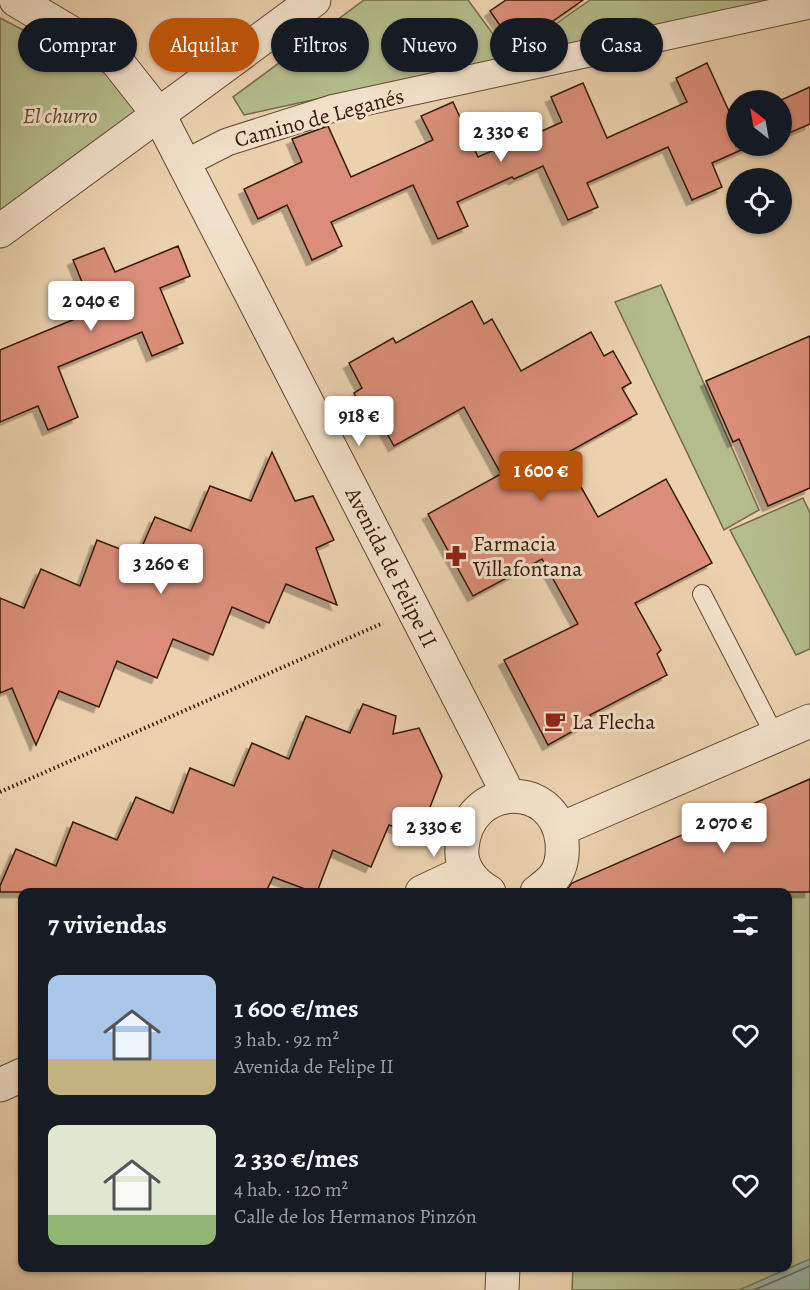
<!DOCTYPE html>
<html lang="es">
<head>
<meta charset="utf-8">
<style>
	:root { --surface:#171b24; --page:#242831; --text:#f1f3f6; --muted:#9ea1a6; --accent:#b45309 }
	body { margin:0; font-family:Alegreya,serif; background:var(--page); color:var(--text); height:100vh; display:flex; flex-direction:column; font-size:22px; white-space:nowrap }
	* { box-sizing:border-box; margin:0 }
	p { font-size:20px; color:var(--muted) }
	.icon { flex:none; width:33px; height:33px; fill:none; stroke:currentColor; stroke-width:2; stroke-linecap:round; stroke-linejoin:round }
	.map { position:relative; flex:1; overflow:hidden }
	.details { position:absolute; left:18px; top:888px; width:774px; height:384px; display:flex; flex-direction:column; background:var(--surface); border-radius:12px; box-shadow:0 2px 4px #0004 }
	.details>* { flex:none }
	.top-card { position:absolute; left:18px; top:18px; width:774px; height:54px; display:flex; gap:12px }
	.needle { width:39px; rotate:329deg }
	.fabs { position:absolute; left:726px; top:90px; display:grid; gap:12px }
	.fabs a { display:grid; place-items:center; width:66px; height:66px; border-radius:50%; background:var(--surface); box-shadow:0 2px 4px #0004; font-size:30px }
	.price { position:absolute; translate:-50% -51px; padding:0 14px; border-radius:6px; background:#fff; color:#222; font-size:20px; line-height:39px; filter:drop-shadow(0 2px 3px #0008) }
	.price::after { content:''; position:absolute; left:50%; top:36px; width:18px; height:14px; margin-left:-9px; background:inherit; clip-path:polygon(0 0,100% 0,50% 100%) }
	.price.selected { background:var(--accent); color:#fff }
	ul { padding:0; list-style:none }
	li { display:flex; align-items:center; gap:18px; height:150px; padding:0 30px }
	li span { display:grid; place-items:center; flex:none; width:168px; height:120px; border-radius:12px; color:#555 }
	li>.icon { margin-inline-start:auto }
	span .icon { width:72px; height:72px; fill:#fffc; stroke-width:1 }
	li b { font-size:26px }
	h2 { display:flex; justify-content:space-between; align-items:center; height:72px; padding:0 30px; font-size:26px }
	.chip { padding:0 21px; border-radius:27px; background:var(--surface); box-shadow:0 2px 4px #0004; font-size:21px; line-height:54px }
	.chip.selected { background:var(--accent); color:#fff }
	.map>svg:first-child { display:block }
	.green { fill:#b4bc8c; stroke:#756a4a; stroke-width:1.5 }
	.water { fill:#98b7aa; stroke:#717869; stroke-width:1.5 }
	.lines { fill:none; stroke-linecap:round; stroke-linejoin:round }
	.shore { stroke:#676859; stroke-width:1.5 }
	.building { fill:#da8e79; stroke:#361908; stroke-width:1.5; filter:url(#shadow) }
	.service-casing { stroke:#634732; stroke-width:20 }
	.pedestrian-casing { stroke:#634732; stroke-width:29 }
	.minor-casing { stroke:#634732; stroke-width:35 }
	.path { stroke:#361908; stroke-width:4; stroke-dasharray:1.5 3; stroke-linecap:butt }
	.service { stroke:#f2e1ca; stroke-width:18 }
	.pedestrian { stroke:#f2e1ca; stroke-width:27 }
	.minor { stroke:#f2e1ca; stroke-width:33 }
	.labels { text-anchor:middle; stroke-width:6; stroke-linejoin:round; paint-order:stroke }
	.park-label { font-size:22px; font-style:italic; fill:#5c4a30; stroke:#f2e1ca }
	.street-label { font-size:22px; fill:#361908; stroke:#f2e1ca }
	.poi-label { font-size:22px; fill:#361908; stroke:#f2e1ca; text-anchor:start }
</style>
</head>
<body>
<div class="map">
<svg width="810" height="1290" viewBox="0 0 810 1290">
	<defs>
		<filter id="shadow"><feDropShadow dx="-5.5" dy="5.5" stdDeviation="0" flood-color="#0004"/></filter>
	</defs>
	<rect width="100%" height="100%" fill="#ebd1ae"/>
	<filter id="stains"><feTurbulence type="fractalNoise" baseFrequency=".00333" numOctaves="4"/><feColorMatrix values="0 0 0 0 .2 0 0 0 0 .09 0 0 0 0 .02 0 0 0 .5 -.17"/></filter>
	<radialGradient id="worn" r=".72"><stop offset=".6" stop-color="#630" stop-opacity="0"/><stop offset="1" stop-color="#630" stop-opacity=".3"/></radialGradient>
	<g class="green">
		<polygon points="364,0 468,0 510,57 244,115 233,97"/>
		<polygon points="590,0 784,0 522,57 520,49"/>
		<polygon points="0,18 105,73 159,115 0,225"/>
		<polygon points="661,285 759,510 724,530 615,302"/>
		<polygon points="803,498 810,513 810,649 796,655 730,530"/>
		<polygon points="810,779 810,1290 572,1290 573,1268 788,1268 788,892 593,892 594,874"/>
	</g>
	<polygon class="water" points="810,1259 810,1290 739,1290"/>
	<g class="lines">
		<polyline class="shore" points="754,1290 810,1266"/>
	</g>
	<g class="building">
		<polygon points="506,0 583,0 523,42 516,32 508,37 490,11"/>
		<polygon points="707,63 734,122 736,121 736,146 750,146 712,163 722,187 692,200 668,147 587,183 598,207 568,220 543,166 514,179 512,177 457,202 468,226 438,239 413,185 331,222 342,246 312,260 287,205 258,219 244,189 302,162 292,139 328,126 351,177 433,140 421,116 453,102 478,157 494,150 495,152 562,122 551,97 583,83 607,138 687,102 676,78"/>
		<polygon points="810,87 810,124 782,136 781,100"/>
		<polygon points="178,246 190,276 160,288 183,343 152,356 142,332 58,367 78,417 48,430 38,406 0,422 0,350 94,311 73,260 104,248 115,272"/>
		<polygon points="472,301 484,324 492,319 521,371 591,332 604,356 613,351 631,383 622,388 637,414 563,455 598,517 666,479 712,563 635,603 661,650 657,654 667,675 590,715 593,720 548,745 504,660 578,624 542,559 473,596 428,514 501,474 464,407 394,446 380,421 371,425 354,393 362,388 349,363 393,338 396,343"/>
		<polygon points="810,336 810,488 768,506 739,439 733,442 706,381"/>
		<polygon points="272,452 295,501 313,496 334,540 316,548 337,605 286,584 269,623 232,607 213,655 173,639 157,678 117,661 99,707 59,691 36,745 12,688 0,693 0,598 24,608 41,569 80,586 97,540 138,556 155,517 191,531 210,486 251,501"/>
		<polygon points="363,704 396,716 393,734 419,728 442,776 419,836 389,825 371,867 333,850 317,892 313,892 273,877 266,892 0,892 0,886 16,849 56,866 73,822 117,840 136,797 173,813 190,768 234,786 252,743 289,759 306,716 350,733"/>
		<polygon points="810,779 810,892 565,892 572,883"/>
	</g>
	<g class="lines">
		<defs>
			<polyline id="service" points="702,594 775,736"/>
			<polyline id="pedestrian" points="184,164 227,142 331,109 810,5"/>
			<g id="minor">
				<polyline points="16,0 115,59 159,115 473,725 503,784 504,797"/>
				<polyline points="0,231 314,0"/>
				<polyline points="561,829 810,721"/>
				<polyline points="422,892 467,871"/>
				<path d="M489 892C473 883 460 867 462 848 467 782 555 778 562 842 563 854 561 868 554 877 549 883 542 888 537 892"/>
				<polyline points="0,1085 22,1075"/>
				<polyline points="502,1290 503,1268"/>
			</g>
		</defs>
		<use href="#service" class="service-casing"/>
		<use href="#pedestrian" class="pedestrian-casing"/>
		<use href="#minor" class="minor-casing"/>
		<polyline class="path" points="0,792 383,623"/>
		<use href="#service" class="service"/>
		<use href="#pedestrian" class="pedestrian"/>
		<use href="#minor" class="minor"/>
	</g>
	<defs>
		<symbol id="pharmacy-bare" viewBox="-9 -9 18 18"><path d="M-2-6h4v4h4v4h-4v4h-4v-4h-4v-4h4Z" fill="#8f2418" stroke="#f2e1ca" stroke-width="2.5" paint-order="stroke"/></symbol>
		<symbol id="cafe-bare" viewBox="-9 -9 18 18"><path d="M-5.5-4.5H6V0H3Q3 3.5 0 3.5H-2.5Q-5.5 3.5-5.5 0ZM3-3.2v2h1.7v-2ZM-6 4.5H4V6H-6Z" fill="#8f2418" stroke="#f2e1ca" stroke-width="2.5" paint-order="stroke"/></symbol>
	</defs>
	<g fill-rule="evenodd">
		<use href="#pharmacy-bare" x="441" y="541" width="30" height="30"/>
		<use href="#cafe-bare" x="540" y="706" width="30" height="30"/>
	</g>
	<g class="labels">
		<g class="park-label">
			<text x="60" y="123">El churro</text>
		</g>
		<g class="street-label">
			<text transform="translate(319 117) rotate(-15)" y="8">Camino de Leganés</text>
			<text transform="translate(392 567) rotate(63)" y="8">Avenida de Felipe II</text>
		</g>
		<g class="poi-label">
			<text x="473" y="551">Farmacia<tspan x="473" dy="25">Villafontana</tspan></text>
			<text x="572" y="729">La Flecha</text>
		</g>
	</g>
	<rect width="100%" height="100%" filter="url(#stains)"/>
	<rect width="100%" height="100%" fill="url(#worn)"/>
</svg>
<div class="fabs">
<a><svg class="needle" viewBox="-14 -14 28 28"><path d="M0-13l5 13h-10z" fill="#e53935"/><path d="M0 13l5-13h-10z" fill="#9ea1a6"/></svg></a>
<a><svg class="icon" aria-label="locate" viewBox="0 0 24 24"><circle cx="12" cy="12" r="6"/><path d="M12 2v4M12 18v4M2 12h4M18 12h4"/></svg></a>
</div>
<b class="price" style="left:501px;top:163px">2 330 €</b>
<b class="price" style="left:91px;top:332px">2 040 €</b>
<b class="price" style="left:359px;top:447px">918 €</b>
<b class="price selected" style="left:541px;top:502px">1 600 €</b>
<b class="price" style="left:161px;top:595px">3 260 €</b>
<b class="price" style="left:724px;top:854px">2 070 €</b>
<b class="price" style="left:434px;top:858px">2 330 €</b>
<div class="top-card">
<a class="chip">Comprar</a>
<a class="chip selected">Alquilar</a>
<a class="chip">Filtros</a>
<a class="chip">Nuevo</a>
<a class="chip">Piso</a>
<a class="chip">Casa</a>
</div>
<section class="details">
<h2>7 viviendas<svg class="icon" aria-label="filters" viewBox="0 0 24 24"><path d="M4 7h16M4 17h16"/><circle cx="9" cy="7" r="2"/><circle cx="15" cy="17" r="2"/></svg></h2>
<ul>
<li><span style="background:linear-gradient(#a9c7e8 70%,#c2b280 0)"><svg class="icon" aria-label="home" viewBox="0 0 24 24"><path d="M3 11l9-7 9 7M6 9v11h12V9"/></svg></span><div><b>1 600 €/mes</b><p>3 hab. · 92 m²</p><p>Avenida de Felipe II</p></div><svg class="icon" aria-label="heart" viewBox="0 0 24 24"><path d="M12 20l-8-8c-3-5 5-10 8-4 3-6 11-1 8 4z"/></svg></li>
<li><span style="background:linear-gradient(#dfe7d0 75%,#8fb573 0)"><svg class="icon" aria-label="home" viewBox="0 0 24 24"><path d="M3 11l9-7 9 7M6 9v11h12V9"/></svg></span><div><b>2 330 €/mes</b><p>4 hab. · 120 m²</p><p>Calle de los Hermanos Pinzón</p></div><svg class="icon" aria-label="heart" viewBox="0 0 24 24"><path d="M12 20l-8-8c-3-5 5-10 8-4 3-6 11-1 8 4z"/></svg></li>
</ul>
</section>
</div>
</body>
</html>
